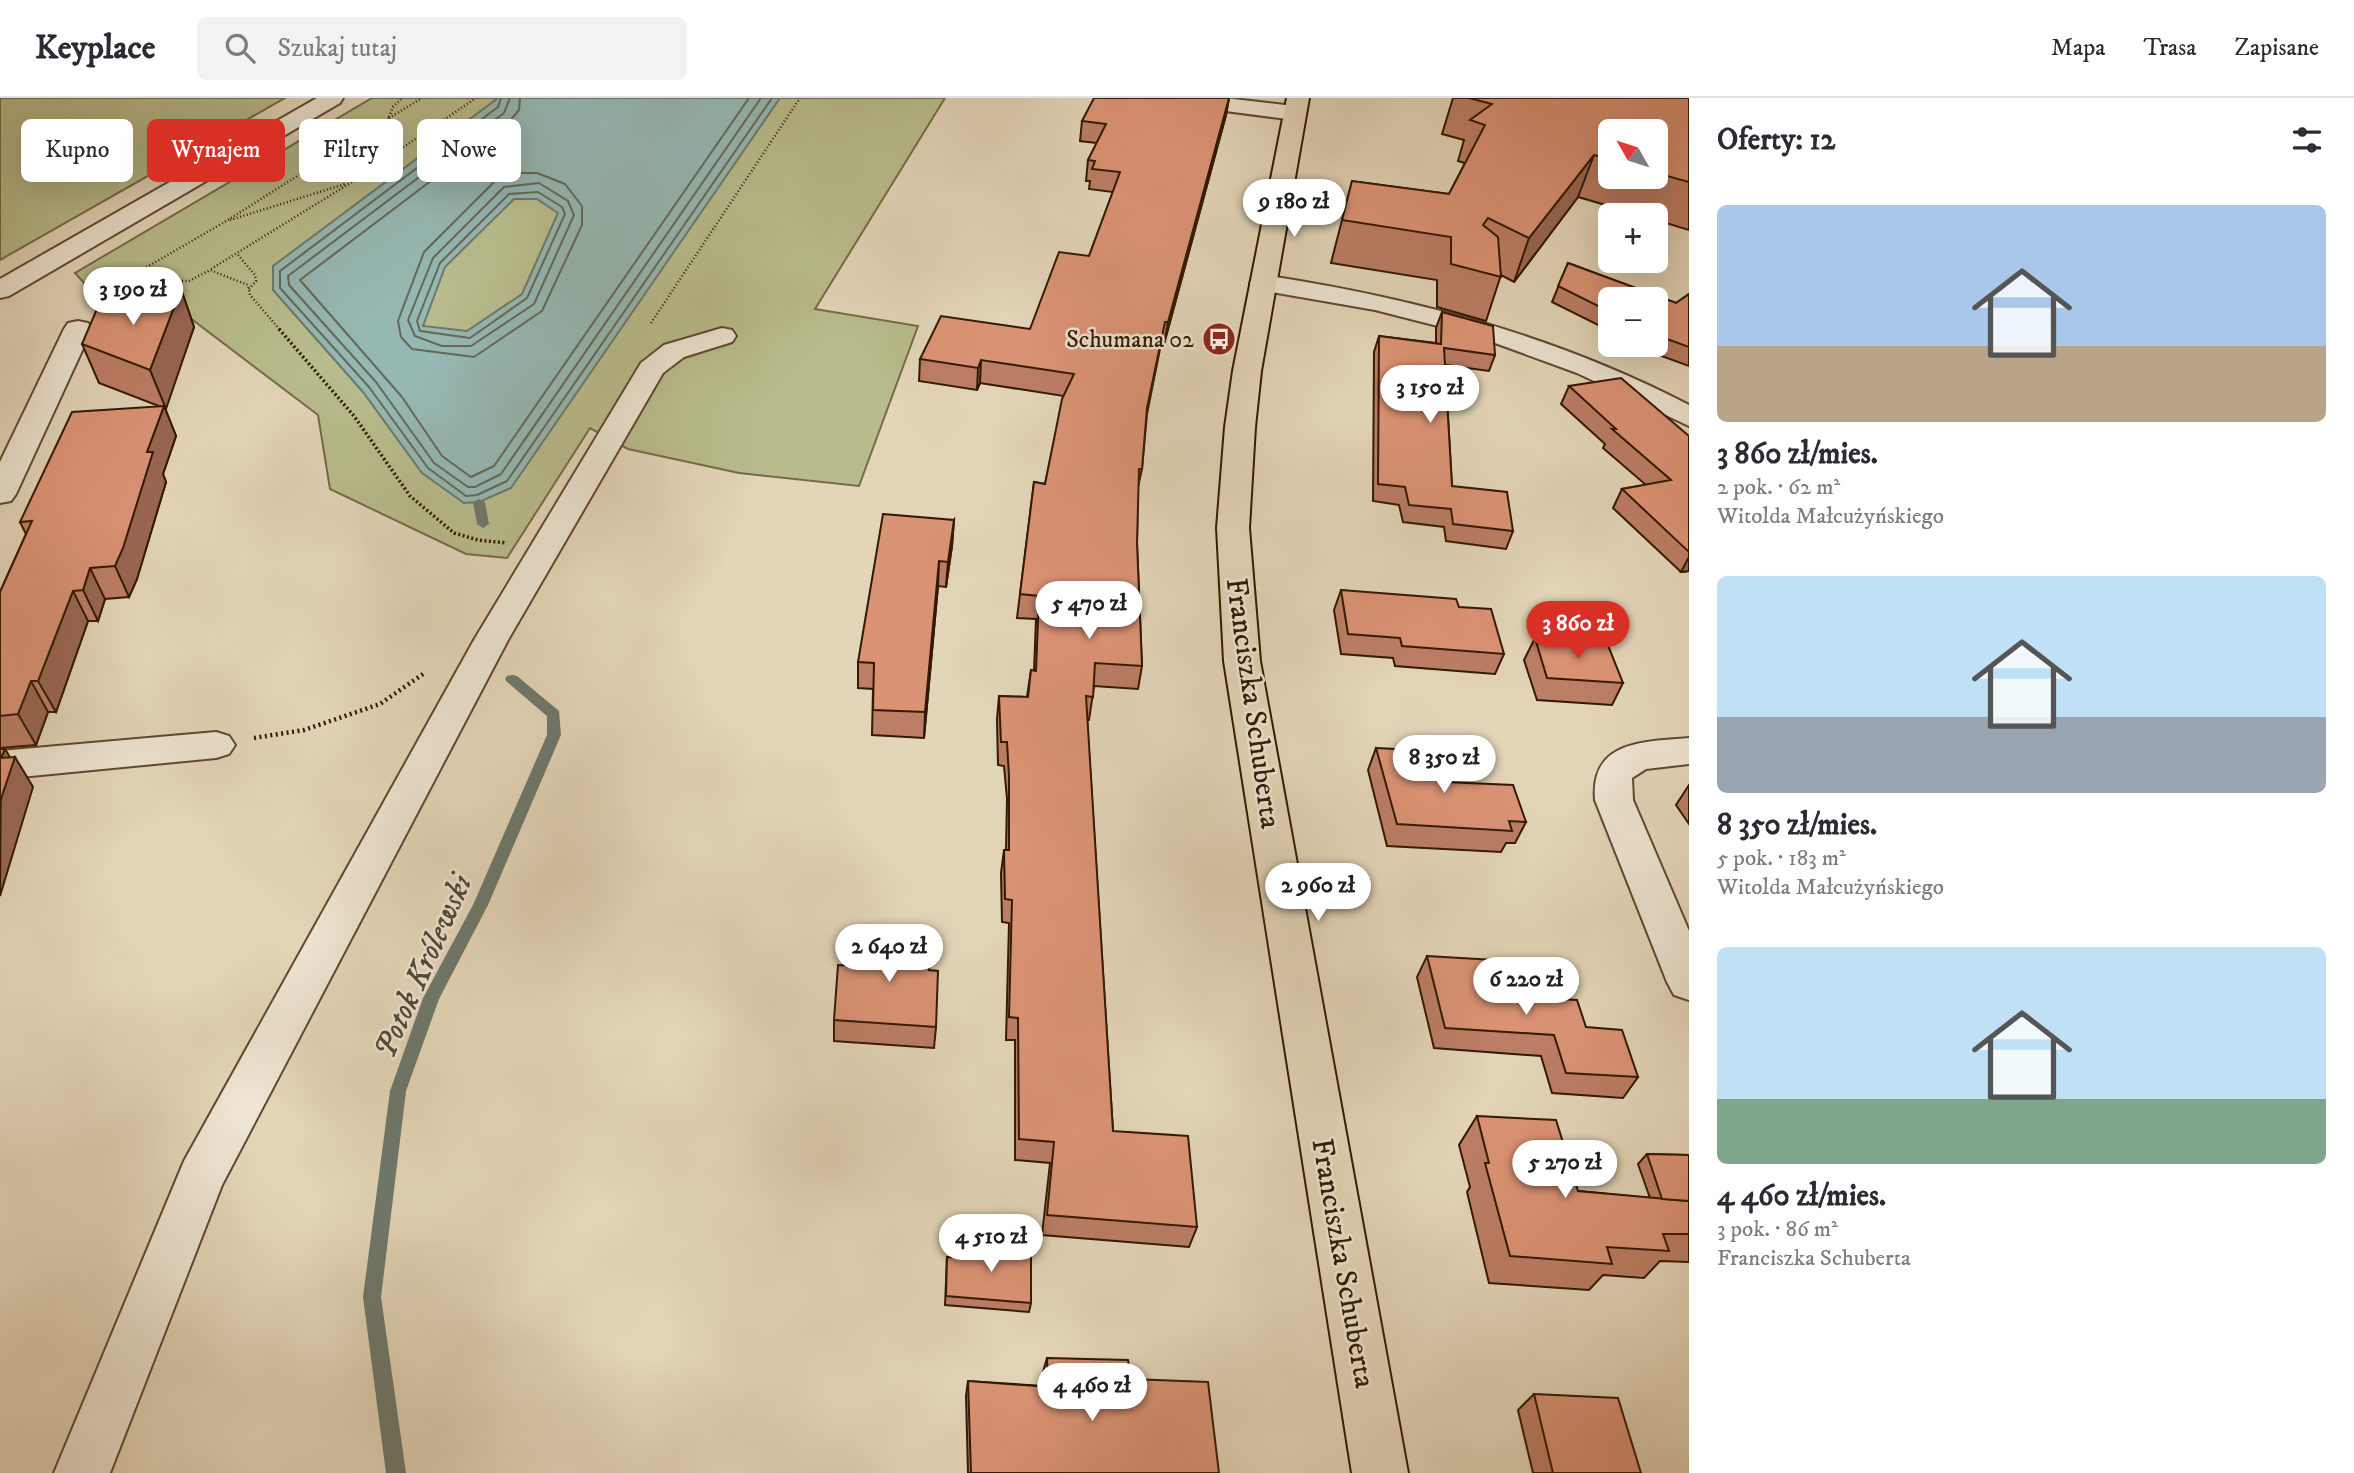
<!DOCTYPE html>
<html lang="pl">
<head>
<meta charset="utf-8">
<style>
	:root { --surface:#fff; --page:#f2f2f3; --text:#2b2b33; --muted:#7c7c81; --line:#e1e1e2; --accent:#d93025 }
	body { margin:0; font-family:"IM FELL DW Pica",serif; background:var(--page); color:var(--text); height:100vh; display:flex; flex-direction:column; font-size:26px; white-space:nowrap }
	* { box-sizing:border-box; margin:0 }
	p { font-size:23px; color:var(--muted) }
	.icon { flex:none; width:38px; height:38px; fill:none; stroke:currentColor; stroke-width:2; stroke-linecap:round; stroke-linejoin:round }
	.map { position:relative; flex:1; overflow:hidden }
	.side { display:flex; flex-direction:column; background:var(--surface); width:665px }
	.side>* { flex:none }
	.top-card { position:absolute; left:21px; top:21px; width:665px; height:63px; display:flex; gap:14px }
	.needle { width:46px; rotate:309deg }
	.tools { position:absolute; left:1598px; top:21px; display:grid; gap:14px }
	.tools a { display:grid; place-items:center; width:70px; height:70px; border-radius:10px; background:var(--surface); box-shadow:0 7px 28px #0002; font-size:35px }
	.price { position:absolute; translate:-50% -60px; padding:0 16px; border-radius:24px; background:#fff; color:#222; font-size:23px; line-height:46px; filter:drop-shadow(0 2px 4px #0008) }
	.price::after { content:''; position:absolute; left:50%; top:42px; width:21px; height:16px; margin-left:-10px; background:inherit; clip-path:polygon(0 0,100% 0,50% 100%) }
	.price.active { background:var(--accent); color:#fff }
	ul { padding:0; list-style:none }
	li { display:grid; align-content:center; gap:14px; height:371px; padding:0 28px }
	li span { display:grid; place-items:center; height:217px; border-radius:10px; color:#555 }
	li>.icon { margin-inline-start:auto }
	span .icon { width:126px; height:126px; fill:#fffc; stroke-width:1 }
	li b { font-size:30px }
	h2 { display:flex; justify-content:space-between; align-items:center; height:84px; padding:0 28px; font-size:30px }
	.pill { padding:0 24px; border-radius:10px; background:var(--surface); box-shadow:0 7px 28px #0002; font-size:24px; line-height:63px }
	.pill.active { background:var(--accent); color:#fff }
	header { display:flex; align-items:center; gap:42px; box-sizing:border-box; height:98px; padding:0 35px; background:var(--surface); border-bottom:2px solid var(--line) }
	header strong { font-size:33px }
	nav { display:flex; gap:38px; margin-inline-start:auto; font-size:24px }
	.search { width:490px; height:63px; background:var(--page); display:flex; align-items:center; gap:18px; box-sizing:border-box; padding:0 24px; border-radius:10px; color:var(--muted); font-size:26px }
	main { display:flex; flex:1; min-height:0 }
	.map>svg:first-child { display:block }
	.green { fill:#b8bc8c; stroke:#766a47; stroke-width:2 }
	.water { fill:#95b8b2; stroke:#6e786c; stroke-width:2; fill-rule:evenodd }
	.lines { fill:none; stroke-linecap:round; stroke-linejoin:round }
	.shore { stroke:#64685a; stroke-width:2 }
	.stream { fill:#6e786c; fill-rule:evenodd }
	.minor-casing { stroke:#5f4830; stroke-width:4 }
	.major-casing { stroke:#331902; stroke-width:4 }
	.path-far2 { stroke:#331902; stroke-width:2.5; stroke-dasharray:1 2.5; stroke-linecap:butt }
	.path-far1 { stroke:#331902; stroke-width:3.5; stroke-dasharray:2 2.5; stroke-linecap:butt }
	.path { stroke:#331902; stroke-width:4.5; stroke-dasharray:2 3.5; stroke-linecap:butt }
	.minor { fill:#ede4d1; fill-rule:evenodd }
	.major { fill:#e3d5b8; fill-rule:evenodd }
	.wall { fill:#bc7e65; stroke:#331902; stroke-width:2; fill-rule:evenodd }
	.shaded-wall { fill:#996752; stroke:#331902; stroke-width:2 }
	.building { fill:#db9375; stroke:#331902; stroke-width:2 }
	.labels { text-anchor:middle; stroke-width:5; stroke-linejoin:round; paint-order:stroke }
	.far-poi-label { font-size:24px; fill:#331902; stroke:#ede4d1; text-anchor:end }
	.street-label { font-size:30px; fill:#331902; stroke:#ede4d1 }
	.water-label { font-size:32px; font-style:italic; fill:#504937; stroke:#ede4d1 }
</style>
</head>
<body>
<header>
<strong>Keyplace</strong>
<div class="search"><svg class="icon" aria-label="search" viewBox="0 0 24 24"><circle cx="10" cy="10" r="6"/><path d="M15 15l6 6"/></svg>Szukaj tutaj</div>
<nav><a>Mapa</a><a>Trasa</a><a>Zapisane</a></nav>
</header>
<main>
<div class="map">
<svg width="1689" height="1375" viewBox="0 0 1689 1375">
	<rect width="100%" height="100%" fill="#e3d5b8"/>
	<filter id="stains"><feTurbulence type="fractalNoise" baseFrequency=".00286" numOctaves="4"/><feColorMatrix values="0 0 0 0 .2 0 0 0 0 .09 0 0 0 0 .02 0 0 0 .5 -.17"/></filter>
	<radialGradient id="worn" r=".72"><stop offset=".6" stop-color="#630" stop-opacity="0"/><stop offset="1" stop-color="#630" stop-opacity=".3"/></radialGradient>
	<g class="green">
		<polygon points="0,0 285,0 0,162"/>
		<polygon points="372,0 945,0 815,211 918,228 859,388 739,375 628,351 590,330 507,460 466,456 330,391 318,317 169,204 105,208 75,175"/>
	</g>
	<path class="water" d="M498 0H780L511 390 479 404 464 405 422 375 363 294 273 192V168ZM514 101H537L558 115 522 196 467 233 423 228 445 169Z"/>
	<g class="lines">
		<g class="shore">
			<polyline points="501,0 498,9 280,173 280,190 369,289 428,370 466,398 477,397 507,383 772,0"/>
			<polyline points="510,0 504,15 288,178 289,187 376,284 434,365 468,389 475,389 501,376 761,0"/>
			<polyline points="520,0 519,12 510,23 300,182 402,299 442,358 471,379 494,368 749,0"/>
			<polygon points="510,75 537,75 565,86 582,108 582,127 542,213 474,259 412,251 401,239 398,223 424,154 498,80"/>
			<polygon points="539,85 568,103 574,117 534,206 471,248 442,248 415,238 408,222 433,160 504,89"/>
			<polygon points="538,94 562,109 565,116 527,200 470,240 420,233 417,223 440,165 509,96"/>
		</g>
		<g class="stream">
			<polygon points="479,401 485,404 489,426 483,430 477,426 473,404"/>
			<polygon points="512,577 517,578 559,613 561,637 488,807 439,901 406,993 381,1199 406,1375 386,1375 363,1199 390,993 423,900 473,807 547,637 547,618 507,584 505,581 507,578"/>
		</g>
		<defs>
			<g id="minor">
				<polygon points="317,0 343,0 340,5 9,198 0,200 0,181"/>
				<polygon points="1161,0 1225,0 1294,8 1302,10 1305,15 1302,20 1294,22 1172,6 1164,5"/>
				<path d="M1263 177C1413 200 1554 237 1689 307V328L1577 275 1473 237 1375 212 1254 191 1250 185 1254 179Z"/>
				<polygon points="78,223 88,225 92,231 16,396 11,403 0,405 0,364 64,231 68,225"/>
				<polygon points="722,230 732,232 736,238 732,244 684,259 663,275 508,542 222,1087 110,1375 54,1375 184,1063 474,542 641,265 664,247"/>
				<polygon points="216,634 229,638 235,647 229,656 216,660 0,681 0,653"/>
				<path d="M1689 640V666L1646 671 1632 680 1633 702 1689 833V902L1674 897 1667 884 1595 702C1590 642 1644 644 1689 640Z"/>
			</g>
			<polygon id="major" points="1287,0 1309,0 1261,273 1255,329 1249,430 1260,563 1408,1375 1352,1375 1224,563 1217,430 1225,329 1233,273"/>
		</defs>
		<use href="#minor" class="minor-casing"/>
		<use href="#major" class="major-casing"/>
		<g class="path-far2">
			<polyline points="389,19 393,9 402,0"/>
			<polyline points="389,20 422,0"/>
			<polyline points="230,122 345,86"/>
			<polyline points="238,157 255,177 256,183 249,191"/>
			<polyline points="211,171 352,84 476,0"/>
			<polyline points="103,173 131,178 138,182 189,183 210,172 248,187 250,197 281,233"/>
			<polyline points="86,184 131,178 223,125 389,20 370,71"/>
			<polyline points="651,225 800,0"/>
		</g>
		<polyline class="path-far1" points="279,231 354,318 410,398 454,435 478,442 506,445"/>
		<polyline class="path" points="254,640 304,632 380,606 426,574"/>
		<use href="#minor" class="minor"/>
		<use href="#major" class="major"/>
	</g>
	<g class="wall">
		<polygon points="1229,0 1226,17 1164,246 1161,246 1147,316 1142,371 1138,389 1137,445 1142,568 1138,591 1094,588 1089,622 1087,622 1113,1033 1197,1129 1189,1149 1042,1137 1050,1065 1015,1062 1015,942 1006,942 1009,825 1002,824 1001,775 1004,752 1006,752 1007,701 1004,668 998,667 997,621 999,598 1027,599 1031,572 1034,573 1036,521 1017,520 1034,384 1045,386 1064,298 980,285 977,292 919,283 920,261 1030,231 1089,158 1113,94 1089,91 1090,83 1086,83 1088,62 1097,45 1080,43 1082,23"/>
		<path d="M1453 0H1689V132L1656 122V117H1640L1578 99 1514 184 1501 177 1486 223 1437 209V182L1331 165 1352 83 1449 96 1465 65 1458 63 1464 42 1442 36ZM1610 33H1656V79H1610Z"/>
		<polygon points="1568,165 1676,205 1689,196 1689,268 1648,253 1637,247 1656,247 1656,201 1610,201 1610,233 1552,204"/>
		<polygon points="181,191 194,229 165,310 176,338 163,376 166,384 137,481 129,499 105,501 98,523 88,523 56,614 48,614 36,647 0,650 0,494 26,436 20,424 159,308 99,285 82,246 121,205"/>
		<polygon points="1442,214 1495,257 1489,273 1445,267 1452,388 1513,433 1506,451 1446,443 1444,429 1403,424 1399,407 1373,403 1374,254 1379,238 1436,245 1436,230"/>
		<polygon points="1569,288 1689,338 1689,473 1681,474 1613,410 1622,391 1646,387 1603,350 1605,346 1561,306"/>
		<polygon points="954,422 952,448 946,489 938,488 924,640 872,637 873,591 858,590 858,564"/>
		<polygon points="1341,492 1459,509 1504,556 1495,576 1395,568 1393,560 1341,556 1334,512"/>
		<polygon points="1535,540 1623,585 1612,607 1537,602 1524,562"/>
		<polygon points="1376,650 1526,724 1515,745 1506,745 1501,754 1387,748 1368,672"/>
		<polygon points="1689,687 1689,726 1676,707"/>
		<polygon points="1427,858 1505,898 1586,929 1638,979 1623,1000 1552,995 1541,958 1434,950 1417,879"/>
		<polygon points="929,872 936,929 934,950 834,943 834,922"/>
		<polygon points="1477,1018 1578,1093 1650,1100 1638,1066 1647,1056 1689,1057 1689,1164 1660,1163 1644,1180 1603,1177 1589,1192 1489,1185 1467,1094 1470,1089 1459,1047"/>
		<polygon points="970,1145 1031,1205 1029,1214 945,1207 947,1159 968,1160"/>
		<polygon points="1047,1260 1131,1281 1219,1375 968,1375 966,1298 968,1283 1044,1288 1043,1274"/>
		<polygon points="1534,1296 1641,1375 1533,1375 1518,1312"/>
	</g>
	<g class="shaded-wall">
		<polygon points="1229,0 1226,17 1164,246 1168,224"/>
		<polygon points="1594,57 1578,99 1514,184 1529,140"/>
		<polygon points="181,191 194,229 166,311 150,272"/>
		<polygon points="981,262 980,285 977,292 978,270"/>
		<polygon points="164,308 176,338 163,376 166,384 137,481 129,499 115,468 147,354"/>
		<polygon points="954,422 952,448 946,489 948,464"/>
		<polygon points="1689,459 1689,473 1681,474"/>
		<polygon points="939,463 938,488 924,640 925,614"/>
		<polygon points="90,470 105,501 98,523 83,492"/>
		<polygon points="73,493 88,523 56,614 38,583"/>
		<polygon points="31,583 48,614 36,647 18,616"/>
		<polygon points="5,651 13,664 15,659 33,689 0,798 1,660"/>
	</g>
	<g class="building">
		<polygon points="1094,0 1229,0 1168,224 1165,224 1147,310 1142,371 1139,371 1137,445 1142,568 1095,565 1093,599 1086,598 1113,1033 1188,1038 1197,1129 1047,1117 1054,1044 1019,1041 1018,920 1009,919 1012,802 1005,801 1004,752 1009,752 1009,678 1007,644 1001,644 999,598 1028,599 1031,572 1036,573 1039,498 1020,496 1034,384 1045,386 1062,301 1074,276 981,262 978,270 920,261 941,218 1030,231 1059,154 1089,158 1120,74 1092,71 1095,63 1088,62 1106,26 1082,23"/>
		<polygon points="1469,0 1689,0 1689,84 1656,75 1656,33 1610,33 1610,62 1594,57 1529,140 1488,120 1483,127 1498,139 1501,179 1451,166 1451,139 1342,122 1352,83 1449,96 1485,27 1470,22 1492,6"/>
		<polygon points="1568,165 1676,205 1689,196 1689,249 1656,237 1656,201 1610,201 1610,214 1558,188"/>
		<polygon points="181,191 150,272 82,246 99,206 121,205 149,193"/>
		<polygon points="1442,214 1493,228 1495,257 1444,250 1452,388 1507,394 1513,433 1453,426 1451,411 1409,407 1405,389 1378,386 1379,238 1441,246"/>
		<polygon points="1621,280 1689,338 1689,454 1622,391 1671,382 1612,331 1616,331 1569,288"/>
		<polygon points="164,308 147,354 153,354 123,450 115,468 90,470 83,492 73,493 38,583 31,583 18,616 0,618 0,494 32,423 20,424 72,314"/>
		<polygon points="883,416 954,422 948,464 939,463 925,614 873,612 874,565 858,564"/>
		<polygon points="1341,492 1456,501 1459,509 1491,511 1504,556 1402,548 1400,540 1348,536"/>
		<polygon points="1535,540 1607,545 1623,585 1547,580"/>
		<polygon points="1376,650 1436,653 1445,684 1513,687 1526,724 1509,723 1512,733 1397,726"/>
		<polygon points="0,651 5,651 1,660 15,659 0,704"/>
		<polygon points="861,838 931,842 929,872 938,873 936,929 834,922 838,867 858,868"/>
		<polygon points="1427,858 1494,862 1505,898 1577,902 1586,929 1622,932 1638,979 1566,975 1554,937 1445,930"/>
		<polygon points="1477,1018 1556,1022 1578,1093 1689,1103 1689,1136 1663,1136 1669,1153 1607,1149 1612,1166 1510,1158 1485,1065 1489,1065"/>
		<polygon points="1647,1056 1689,1057 1689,1103 1662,1101"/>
		<polygon points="970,1145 1031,1149 1031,1205 946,1198 947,1159 969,1160"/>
		<polygon points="1047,1260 1128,1262 1131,1281 1208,1284 1219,1375 971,1375 968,1283 1048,1289"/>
		<polygon points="1534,1296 1618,1300 1641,1375 1553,1375"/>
	</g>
	<defs>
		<symbol id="bus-disc" viewBox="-11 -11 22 22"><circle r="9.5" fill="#8f2418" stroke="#ede4d1"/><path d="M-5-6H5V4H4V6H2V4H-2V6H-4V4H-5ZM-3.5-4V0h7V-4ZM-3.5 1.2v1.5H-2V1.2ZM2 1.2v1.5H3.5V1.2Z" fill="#fff"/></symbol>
	</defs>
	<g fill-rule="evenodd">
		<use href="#bus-disc" x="1200" y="222" width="38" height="38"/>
	</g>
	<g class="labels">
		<g class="far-poi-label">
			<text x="1194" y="249">Schumana 02</text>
		</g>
		<g class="street-label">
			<text transform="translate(1254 605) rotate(82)" y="10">Franciszka Schuberta</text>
			<text transform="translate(1344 1165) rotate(80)" y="10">Franciszka Schuberta</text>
		</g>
		<g class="water-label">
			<text transform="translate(422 868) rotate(-66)" y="11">Potok Królewski</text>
		</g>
	</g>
	<rect width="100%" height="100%" filter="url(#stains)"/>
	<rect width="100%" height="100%" fill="url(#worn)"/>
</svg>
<div class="tools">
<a><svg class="needle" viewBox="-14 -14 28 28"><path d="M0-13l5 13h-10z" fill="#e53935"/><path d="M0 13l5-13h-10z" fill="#7c7c81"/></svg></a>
<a>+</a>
<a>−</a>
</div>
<b class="price" style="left:1294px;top:141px">9 180 zł</b>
<b class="price" style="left:133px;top:229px">3 190 zł</b>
<b class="price" style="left:1430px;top:327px">3 150 zł</b>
<b class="price" style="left:1089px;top:543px">5 470 zł</b>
<b class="price active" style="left:1578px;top:563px">3 860 zł</b>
<b class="price" style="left:1444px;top:697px">8 350 zł</b>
<b class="price" style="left:1318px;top:825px">2 960 zł</b>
<b class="price" style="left:889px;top:886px">2 640 zł</b>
<b class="price" style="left:1526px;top:919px">6 220 zł</b>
<b class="price" style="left:1565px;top:1102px">5 270 zł</b>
<b class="price" style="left:991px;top:1176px">4 510 zł</b>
<b class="price" style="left:1092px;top:1325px">4 460 zł</b>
<div class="top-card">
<a class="pill">Kupno</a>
<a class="pill active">Wynajem</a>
<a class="pill">Filtry</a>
<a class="pill">Nowe</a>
</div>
</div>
<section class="side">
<h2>Oferty: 12<svg class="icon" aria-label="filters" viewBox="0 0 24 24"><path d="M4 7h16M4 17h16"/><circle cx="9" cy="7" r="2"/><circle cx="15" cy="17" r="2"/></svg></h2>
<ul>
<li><span style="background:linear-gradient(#a9c7e8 65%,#b9a48a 0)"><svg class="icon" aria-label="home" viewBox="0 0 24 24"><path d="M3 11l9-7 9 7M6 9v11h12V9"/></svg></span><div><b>3 860 zł/mies.</b><p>2 pok. · 62 m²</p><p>Witolda Małcużyńskiego</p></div></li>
<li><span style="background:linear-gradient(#bfe0f5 65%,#9aa5b1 0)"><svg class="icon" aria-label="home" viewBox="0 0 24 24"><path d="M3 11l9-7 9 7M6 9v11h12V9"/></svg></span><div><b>8 350 zł/mies.</b><p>5 pok. · 183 m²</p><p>Witolda Małcużyńskiego</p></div></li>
<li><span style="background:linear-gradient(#bfe0f5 70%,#7fa58c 0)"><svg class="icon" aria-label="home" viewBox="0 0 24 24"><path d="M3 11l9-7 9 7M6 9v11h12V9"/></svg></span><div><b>4 460 zł/mies.</b><p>3 pok. · 86 m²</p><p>Franciszka Schuberta</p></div></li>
</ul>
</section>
</main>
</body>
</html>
